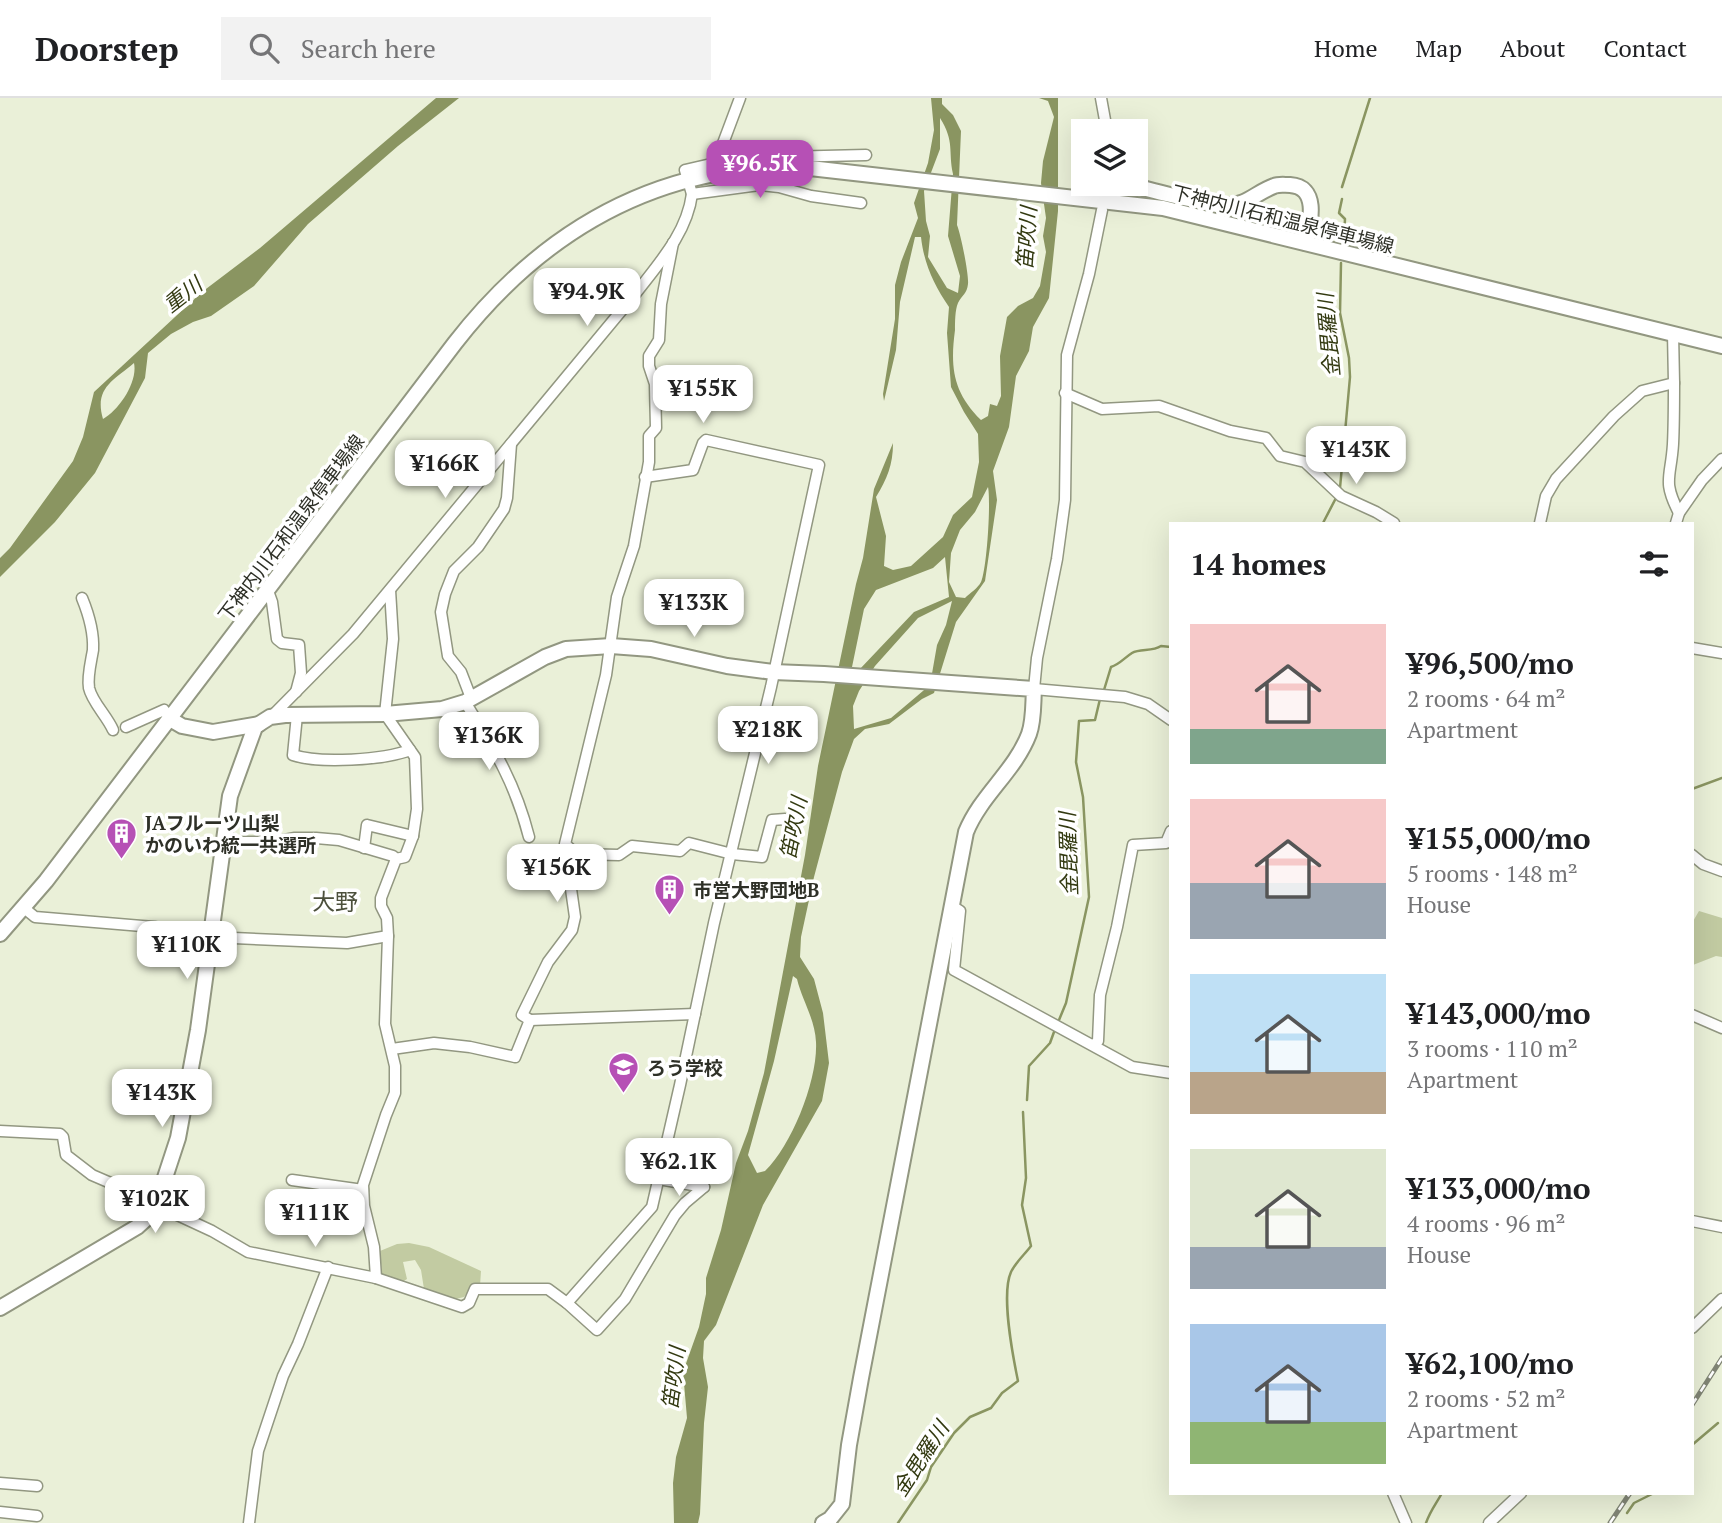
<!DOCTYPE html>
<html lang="en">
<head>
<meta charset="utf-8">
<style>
	:root { --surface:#fff; --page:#f2f2f2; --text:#202124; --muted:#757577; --line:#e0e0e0; --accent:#b650b5 }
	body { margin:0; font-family:"PT Serif","Noto Sans JP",serif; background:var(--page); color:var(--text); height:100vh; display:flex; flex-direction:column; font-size:26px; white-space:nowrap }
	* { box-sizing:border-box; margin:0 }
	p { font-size:23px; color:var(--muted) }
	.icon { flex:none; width:38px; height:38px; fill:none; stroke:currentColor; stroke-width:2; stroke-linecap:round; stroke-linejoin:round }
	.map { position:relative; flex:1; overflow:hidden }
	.panel { position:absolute; left:1169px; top:424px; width:525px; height:973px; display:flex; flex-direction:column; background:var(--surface); border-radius:0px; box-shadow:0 7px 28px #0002 }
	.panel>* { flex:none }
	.controls { position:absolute; left:1071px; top:21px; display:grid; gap:14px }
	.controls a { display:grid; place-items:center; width:77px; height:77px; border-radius:0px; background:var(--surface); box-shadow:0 7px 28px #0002; font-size:35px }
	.price { position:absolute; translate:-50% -60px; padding:0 16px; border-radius:14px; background:#fff; color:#222; font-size:23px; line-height:46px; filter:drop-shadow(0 2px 4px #0008) }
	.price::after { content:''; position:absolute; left:50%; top:42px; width:21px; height:16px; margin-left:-10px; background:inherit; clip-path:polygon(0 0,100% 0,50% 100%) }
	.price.active { background:var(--accent); color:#fff }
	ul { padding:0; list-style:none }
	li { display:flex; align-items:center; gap:21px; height:175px; padding:0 21px }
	li span { display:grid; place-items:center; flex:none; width:196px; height:140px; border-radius:0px; color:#555 }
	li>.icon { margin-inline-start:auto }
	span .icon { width:84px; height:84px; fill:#fffc; stroke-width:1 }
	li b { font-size:30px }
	h2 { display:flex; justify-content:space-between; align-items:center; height:84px; padding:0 21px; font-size:30px }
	header { display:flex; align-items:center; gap:42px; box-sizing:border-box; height:98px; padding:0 35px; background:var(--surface); border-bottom:2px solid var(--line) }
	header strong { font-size:33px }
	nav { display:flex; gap:38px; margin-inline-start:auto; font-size:24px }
	.search { width:490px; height:63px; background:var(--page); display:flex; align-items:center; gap:18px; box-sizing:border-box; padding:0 24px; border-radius:0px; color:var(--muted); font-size:26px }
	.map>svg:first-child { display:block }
	.green { fill:#c2cba2 }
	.water { fill:#8a9561; fill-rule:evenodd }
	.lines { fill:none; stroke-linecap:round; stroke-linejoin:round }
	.stream { stroke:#8a9561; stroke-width:2.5 }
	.street-casing { stroke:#929781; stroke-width:13 }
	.secondary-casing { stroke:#929781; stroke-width:18 }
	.street { stroke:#fff; stroke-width:10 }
	.secondary { stroke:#fff; stroke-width:14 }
	.rail-casing { stroke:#818575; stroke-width:5 }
	.rail { stroke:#fff; stroke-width:2.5; stroke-dasharray:8; stroke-linecap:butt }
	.labels { text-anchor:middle; stroke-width:7; stroke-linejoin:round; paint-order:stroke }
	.street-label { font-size:19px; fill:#2e3027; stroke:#fff }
	.poi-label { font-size:19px; font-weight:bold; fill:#2e3027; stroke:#fff; text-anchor:start }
	.water-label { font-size:21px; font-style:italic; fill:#333a11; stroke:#fff }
	.quarter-label { font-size:23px; fill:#4c503c; stroke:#fff }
</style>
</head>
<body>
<header>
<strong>Doorstep</strong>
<div class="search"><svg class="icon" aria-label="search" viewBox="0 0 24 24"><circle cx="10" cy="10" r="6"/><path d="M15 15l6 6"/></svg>Search here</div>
<nav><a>Home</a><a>Map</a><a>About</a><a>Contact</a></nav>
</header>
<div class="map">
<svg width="1722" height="1425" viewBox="0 0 1722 1425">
	<rect width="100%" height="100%" fill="#eaf0d8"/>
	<g class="green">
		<polygon points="1699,813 1722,820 1722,859 1716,858 1693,867 1692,825"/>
		<polygon points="409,1145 429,1149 481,1173 480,1188 472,1188 464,1199 451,1202 424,1191 421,1172 415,1162 403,1164 407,1181 402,1184 382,1178 380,1153 397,1146"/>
	</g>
	<g class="water">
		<path d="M436 0H459L398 48 308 126 254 188 211 218 193 224 171 236 148 255 145 280 95 375 55 424 0 479V460L10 450 73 363 83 339 94 294 202 194 260 150ZM134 265C138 284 119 312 103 321 94 290 113 283 134 265Z"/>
		<path d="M931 0H942V6L953 17 961 33 957 127C961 137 969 177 968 186 967 196 962 197 958 205 955 212 955 224 955 232 950 270 953 294 981 322L988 318 990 306 997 308 1001 298 1000 258 1007 219 1018 208 1033 200 1040 188 1046 154 1043 138 1046 120 1041 85 1043 63 1054 19 1048 3 1039 0H1058V113L1049 200 1033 229 1029 253 1016 278 1009 329 993 373 997 402 985 483 956 524 934 595 922 601 889 626 865 631 854 641 842 674 814 779 801 839 800 859 814 881 823 915 829 965 822 1003 763 1107 716 1227 704 1243 703 1260 708 1289 704 1325 700 1416 698 1425H674L673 1385 676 1359 687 1320 683 1274 699 1229 706 1196V1180L721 1132 736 1065 748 1033 764 975 805 757 818 668 856 486 863 460 874 391 893 345C893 367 887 381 876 399L886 438 884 468 893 472 911 468 943 439 953 417 972 399 979 364 978 336 964 314 951 289 947 235 949 209C934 187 924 166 921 139H915L900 204 896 252 884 303 883 296 895 221V187L901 164 918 120 914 105 928 65 934 32ZM940 20C955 44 948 53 953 76L948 138 960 178 958 195 947 190 928 159 930 138 926 123 924 93 940 51ZM988 389C991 403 987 471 981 484 978 490 970 495 965 500L956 499 949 484 951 455 960 432 975 414ZM945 459 949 499 914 514 859 572 852 569 864 511 876 492 933 470ZM952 503 946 527 937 547 930 587 891 620 854 631 853 608 859 593 875 568 918 520ZM793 878 797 881C802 902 815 921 816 944 818 981 792 1047 765 1073L757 1075 748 1057 774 963Z"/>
	</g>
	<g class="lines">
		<g class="stream">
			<polyline points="1342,89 1370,0"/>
			<polyline points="1342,101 1339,115 1345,121 1344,141"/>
			<polyline points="1340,390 1350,279 1349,260 1340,215 1341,165"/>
			<polyline points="1323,425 1337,398"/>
			<path d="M1104 592 1111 569C1120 566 1124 560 1132 555 1140 550 1152 554 1161 548L1171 549"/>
			<polyline points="1692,691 1722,680"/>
			<polyline points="1059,922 1066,905 1089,799 1083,699 1076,664 1079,623 1095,622 1100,601"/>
			<polyline points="1027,1002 1029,968 1050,945 1054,934"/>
			<polyline points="1692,1347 1718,1325"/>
			<polyline points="1627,1415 1634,1405 1654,1395"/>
			<path d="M898 1425 927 1382 931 1369 954 1335 970 1319 991 1310 1002 1295 1018 1283C1013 1259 1001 1196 1011 1174 1015 1165 1025 1156 1031 1148L1022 1107 1026 1080 1023 1014"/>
			<path d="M1426 1425C1430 1413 1436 1406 1442 1395"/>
		</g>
		<defs>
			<g id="street">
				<polyline points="1101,0 1107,33"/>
				<polyline points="716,64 740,0"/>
				<polyline points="1104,91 1105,86"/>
				<polyline points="861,105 811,98 779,89 759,87 692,96 685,72 737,60 866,57"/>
				<polyline points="1102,112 1089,176 1067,257 1065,402 1057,461 1037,560 1034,591 1125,599 1148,606 1171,622"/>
				<path d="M1674 285C1674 305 1674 326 1673 346 1671 380 1662 382 1679 415"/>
				<polyline points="1065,295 1102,311 1159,308 1230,333 1266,340 1280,358 1305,364 1341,398 1376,414 1394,425"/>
				<polyline points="1540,425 1546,398 1556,381 1614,318 1642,293 1674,285 1673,235"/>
				<polyline points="1676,425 1679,415 1702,382 1722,361"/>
				<polyline points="268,493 272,504 277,541 282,545 299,547 301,575 296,594"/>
				<path d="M82 500C89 517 94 533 93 552 91 564 87 579 89 590 92 604 107 618 113 632"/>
				<polyline points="1692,550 1722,555"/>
				<polyline points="471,600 461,574 448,558 441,514 445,496 454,473 478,449 504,411 507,400 511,346"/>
				<path d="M465 604C494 651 515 684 529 739"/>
				<path d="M297 617 293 657C319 666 384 662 410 652"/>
				<path d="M271 619 353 536 636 195C659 165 687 135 692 96"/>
				<polyline points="126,629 164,612 170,621"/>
				<polyline points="223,744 274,744 295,740 316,740 339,742 393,758 396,761"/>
				<polyline points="364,750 367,727 413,738"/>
				<polyline points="576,756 619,757 632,748 680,753 689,745 732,756 762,759 772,722 785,721"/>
				<polyline points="1692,757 1703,766 1722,773"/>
				<polyline points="952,808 960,813 954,872 1132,969 1171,975"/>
				<polyline points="24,810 35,819 154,829 211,839 347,845 388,838"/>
				<polyline points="1692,917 1722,930"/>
				<polyline points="530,922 695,916"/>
				<polyline points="1094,947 1098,943 1100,897 1117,829 1133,747 1166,745 1171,733"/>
				<polyline points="392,951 434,945 470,949 515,959 530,922 522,917 548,864 572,832 575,819 571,791 576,756 565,746 606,577 617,499 634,448 649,364 649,338 656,330 655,286 649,268 649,258 659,242 661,206 673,145"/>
				<polyline points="0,1033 60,1036 63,1039 66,1057 92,1077 150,1102 156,1107 212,1133 248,1154 376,1180 462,1209 469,1205 475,1191 548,1191 567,1205 597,1232 625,1201 675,1117 685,1105 704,1089"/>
				<polyline points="659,1081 704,1089"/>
				<polyline points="292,1082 363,1092"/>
				<polyline points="1692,1123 1722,1129"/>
				<polyline points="376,1180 374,1149 364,1108 363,1087 386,1017 395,995 395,968 385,926 388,838 387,820 381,808 381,800 396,761 405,759 413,738 417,711 415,659 385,616 393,541 390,492"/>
				<polyline points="567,1205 652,1109 680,987 714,825 771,589 819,367 706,342 703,345 693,372 645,379"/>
				<polyline points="1692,1230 1722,1201"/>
				<polyline points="0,1385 37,1388"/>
				<polyline points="1393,1395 1406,1425"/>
				<polyline points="0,1414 37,1418"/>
				<polyline points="249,1425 258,1353 283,1278 298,1246 328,1169"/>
				<polyline points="1489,1425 1521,1395"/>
			</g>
			<g id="secondary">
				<path d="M1130 86C1153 94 1175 98 1198 103 1207 105 1217 108 1225 108 1248 107 1255 95 1274 88 1279 86 1284 87 1290 87 1320 89 1310 126 1306 145"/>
				<path d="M170 621 182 628 213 634 259 626 270 619 285 617 385 616 442 611 465 604 545 559 566 551 611 548 651 551 727 568 773 574 824 576 1034 591C1033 606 1034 622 1029 636 1015 673 981 697 966 734L861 1280 849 1347 842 1406 830 1421 823 1425"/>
				<path d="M0 836 46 783 455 245C529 150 624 85 747 71 764 69 783 69 801 69L1163 110 1722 248"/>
				<polyline points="0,1210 137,1129 148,1119 156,1107 178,1040 198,932 230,698 255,629 259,626"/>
			</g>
		</defs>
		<use href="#street" class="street-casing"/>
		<use href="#secondary" class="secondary-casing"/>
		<use href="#street" class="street"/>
		<use href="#secondary" class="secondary"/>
		<defs>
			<g id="rail">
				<polyline points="1692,1307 1722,1260"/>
				<polyline points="1610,1425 1630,1395"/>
			</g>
		</defs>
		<use href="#rail" class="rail-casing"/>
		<use href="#rail" class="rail"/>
	</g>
	<defs>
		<symbol id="building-pin" viewBox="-11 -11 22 30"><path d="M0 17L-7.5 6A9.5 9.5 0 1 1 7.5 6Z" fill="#b650b5" stroke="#fff"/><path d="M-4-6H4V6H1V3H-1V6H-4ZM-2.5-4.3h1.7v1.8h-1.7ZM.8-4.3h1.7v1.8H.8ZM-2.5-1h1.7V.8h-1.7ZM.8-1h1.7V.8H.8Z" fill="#fff"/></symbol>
		<symbol id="school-pin" viewBox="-11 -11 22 30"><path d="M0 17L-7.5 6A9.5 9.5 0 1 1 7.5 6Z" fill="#b650b5" stroke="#fff"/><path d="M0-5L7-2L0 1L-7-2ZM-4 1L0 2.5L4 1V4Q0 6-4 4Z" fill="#fff"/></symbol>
	</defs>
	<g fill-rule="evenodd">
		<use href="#building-pin" x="104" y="718" width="35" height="47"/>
		<use href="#building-pin" x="652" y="774" width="35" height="47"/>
		<use href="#school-pin" x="606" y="952" width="35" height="47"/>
	</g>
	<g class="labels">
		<g class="street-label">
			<text transform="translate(1283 121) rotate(14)" y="7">下神内川石和温泉停車場線</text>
			<text transform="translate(291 430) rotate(-53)" y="7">下神内川石和温泉停車場線</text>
		</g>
		<g class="poi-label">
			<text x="145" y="732">JAフルーツ山梨<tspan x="145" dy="22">かのいわ統一共選所</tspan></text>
			<text x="693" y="799">市営大野団地B</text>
			<text x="647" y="977">ろう学校</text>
		</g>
		<g class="water-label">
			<text transform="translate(1027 140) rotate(-86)" y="7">笛吹川</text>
			<text transform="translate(183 197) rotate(-38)" y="7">重川</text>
			<text transform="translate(1329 237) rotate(-95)" y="7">金毘羅川</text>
			<text transform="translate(794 730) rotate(-79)" y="7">笛吹川</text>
			<text transform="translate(1069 756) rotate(-92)" y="7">金毘羅川</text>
			<text transform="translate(674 1280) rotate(-83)" y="7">笛吹川</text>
			<text transform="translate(921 1361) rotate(-57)" y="7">金毘羅川</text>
		</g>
		<g class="quarter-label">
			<text x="335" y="812">大野</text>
		</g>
	</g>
</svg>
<div class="controls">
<a><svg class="icon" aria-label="layers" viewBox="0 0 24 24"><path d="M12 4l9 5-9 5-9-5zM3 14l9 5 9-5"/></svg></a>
</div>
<b class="price active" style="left:760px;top:102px">¥96.5K</b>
<b class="price" style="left:587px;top:230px">¥94.9K</b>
<b class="price" style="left:703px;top:327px">¥155K</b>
<b class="price" style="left:1356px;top:388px">¥143K</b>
<b class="price" style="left:445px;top:402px">¥166K</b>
<b class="price" style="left:694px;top:541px">¥133K</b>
<b class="price" style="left:768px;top:668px">¥218K</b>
<b class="price" style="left:489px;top:674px">¥136K</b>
<b class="price" style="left:557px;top:806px">¥156K</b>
<b class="price" style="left:187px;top:883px">¥110K</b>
<b class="price" style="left:162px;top:1031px">¥143K</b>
<b class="price" style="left:679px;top:1100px">¥62.1K</b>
<b class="price" style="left:155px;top:1137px">¥102K</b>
<b class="price" style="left:315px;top:1151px">¥111K</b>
<section class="panel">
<h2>14 homes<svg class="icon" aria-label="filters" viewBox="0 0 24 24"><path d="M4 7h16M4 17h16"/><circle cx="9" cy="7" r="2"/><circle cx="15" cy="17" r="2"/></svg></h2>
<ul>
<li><span style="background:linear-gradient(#f6c9c9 75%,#7fa58c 0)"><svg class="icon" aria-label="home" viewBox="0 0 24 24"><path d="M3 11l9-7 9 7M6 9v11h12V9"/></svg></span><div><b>¥96,500/mo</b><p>2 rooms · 64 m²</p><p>Apartment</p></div></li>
<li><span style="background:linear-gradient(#f6c9c9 60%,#9aa5b1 0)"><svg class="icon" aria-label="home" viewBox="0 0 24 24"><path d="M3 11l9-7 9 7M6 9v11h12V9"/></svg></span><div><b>¥155,000/mo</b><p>5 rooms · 148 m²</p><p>House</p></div></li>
<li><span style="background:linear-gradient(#bfe0f5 70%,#b9a48a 0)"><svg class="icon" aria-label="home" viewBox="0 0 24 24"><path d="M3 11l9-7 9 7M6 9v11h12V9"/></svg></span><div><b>¥143,000/mo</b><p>3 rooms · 110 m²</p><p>Apartment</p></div></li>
<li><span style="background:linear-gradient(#dfe7d0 70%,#9aa5b1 0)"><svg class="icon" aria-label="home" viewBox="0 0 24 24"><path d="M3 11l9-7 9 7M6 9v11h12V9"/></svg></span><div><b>¥133,000/mo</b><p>4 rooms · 96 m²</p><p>House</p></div></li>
<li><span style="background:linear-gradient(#a9c7e8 70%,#8fb573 0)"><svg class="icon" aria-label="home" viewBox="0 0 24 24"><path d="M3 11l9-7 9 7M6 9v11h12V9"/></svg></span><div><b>¥62,100/mo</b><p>2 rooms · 52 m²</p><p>Apartment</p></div></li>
</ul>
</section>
</div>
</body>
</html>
